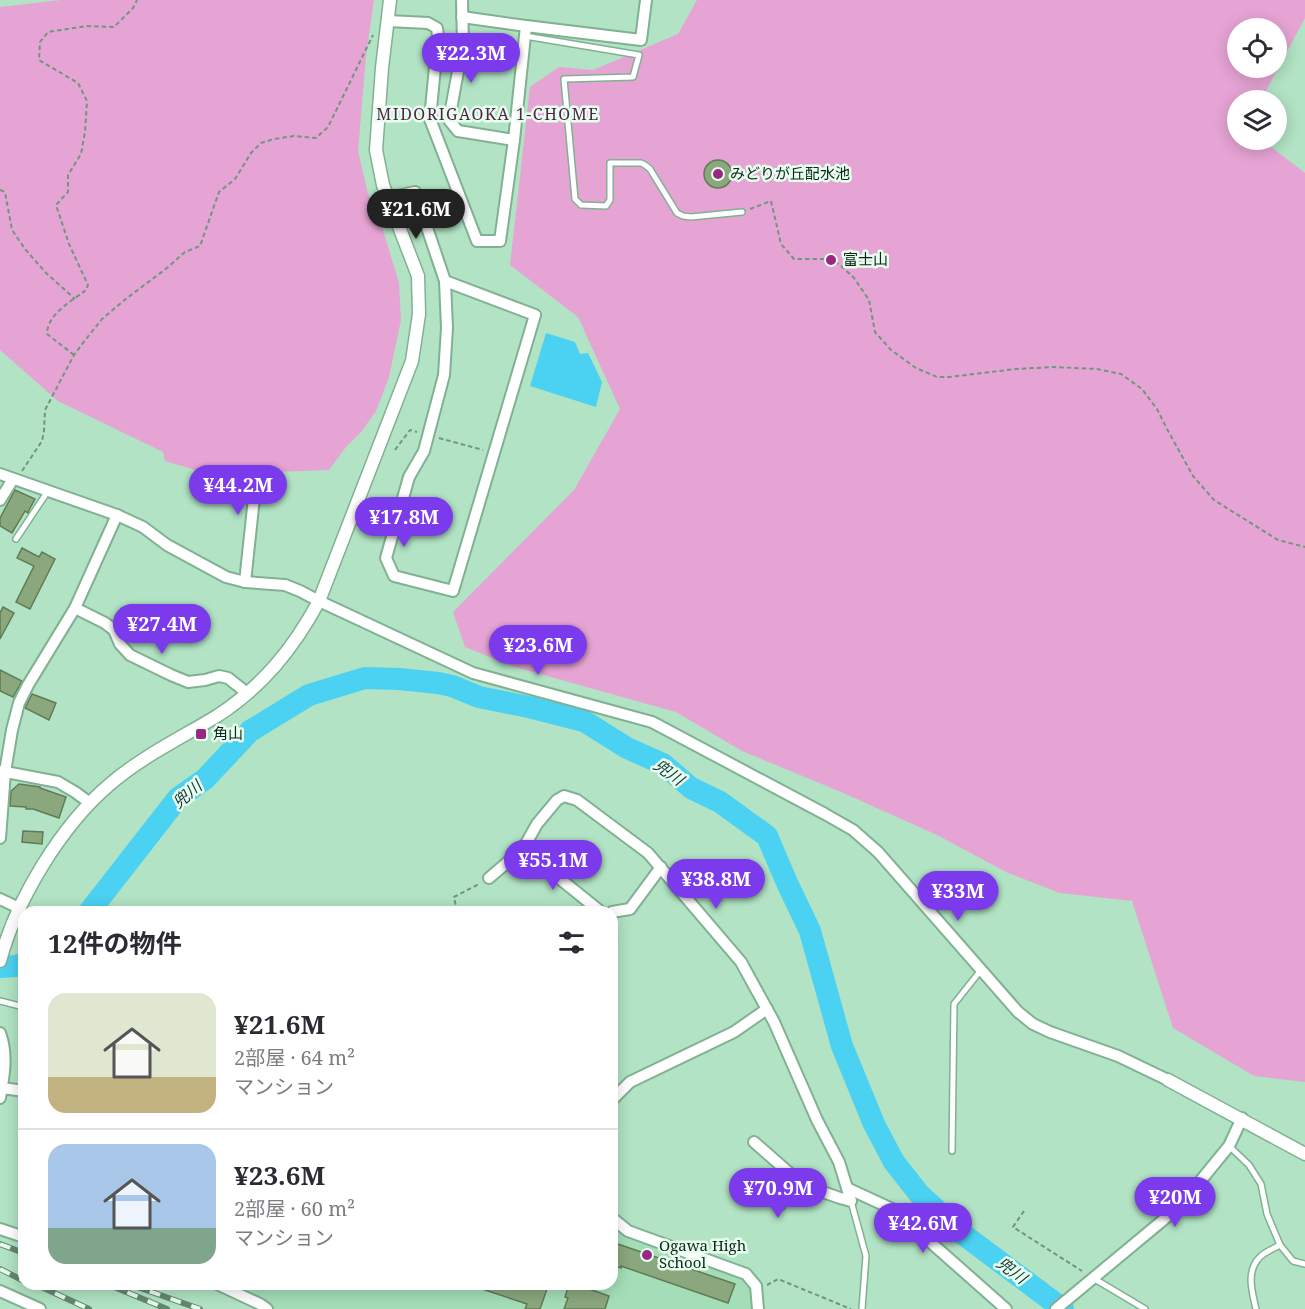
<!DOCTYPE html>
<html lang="ja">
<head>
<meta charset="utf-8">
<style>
	:root { --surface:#fff; --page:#f7f7f7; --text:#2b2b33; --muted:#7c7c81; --line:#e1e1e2; --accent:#7c3aed }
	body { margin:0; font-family:"Noto Serif","Noto Sans JP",serif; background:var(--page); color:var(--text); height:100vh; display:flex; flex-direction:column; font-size:22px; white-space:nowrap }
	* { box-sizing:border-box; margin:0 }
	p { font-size:20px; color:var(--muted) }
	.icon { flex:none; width:33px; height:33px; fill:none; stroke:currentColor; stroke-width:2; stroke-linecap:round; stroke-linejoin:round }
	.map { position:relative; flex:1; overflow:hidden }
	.sheet { position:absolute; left:18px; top:906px; width:600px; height:384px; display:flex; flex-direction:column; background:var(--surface); border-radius:18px; box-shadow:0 3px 15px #0003 }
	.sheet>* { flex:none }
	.fabs { position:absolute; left:1227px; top:18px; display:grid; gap:12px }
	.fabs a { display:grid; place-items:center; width:60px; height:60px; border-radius:50%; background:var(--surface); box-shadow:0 3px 15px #0003; font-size:30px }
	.price { position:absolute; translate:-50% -51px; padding:0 14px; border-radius:21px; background:var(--accent); color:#fff; font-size:20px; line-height:39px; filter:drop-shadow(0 2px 3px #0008) }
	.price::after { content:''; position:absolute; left:50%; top:36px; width:18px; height:14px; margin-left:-9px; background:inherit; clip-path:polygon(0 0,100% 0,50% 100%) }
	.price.selected { background:#222; color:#fff }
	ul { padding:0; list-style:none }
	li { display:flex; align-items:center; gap:18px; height:150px; padding:0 30px }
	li+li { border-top:2px solid var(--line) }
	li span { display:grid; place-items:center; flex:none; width:168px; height:120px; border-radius:18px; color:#555 }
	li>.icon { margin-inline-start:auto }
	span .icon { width:72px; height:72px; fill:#fffc; stroke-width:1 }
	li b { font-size:26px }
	h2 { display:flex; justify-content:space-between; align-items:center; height:72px; padding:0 30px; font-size:26px }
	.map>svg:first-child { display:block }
	.built { fill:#a4deb9 }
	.green { fill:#e6a4d4; fill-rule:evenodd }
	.water { fill:#4bd1f1 }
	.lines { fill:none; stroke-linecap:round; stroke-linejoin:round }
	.river { stroke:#4bd1f1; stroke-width:22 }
	.building { fill:#8aa77e; stroke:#607c54; stroke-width:1.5 }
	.service-casing { stroke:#80b192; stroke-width:8 }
	.minor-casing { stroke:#80b192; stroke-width:14 }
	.tertiary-casing { stroke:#80b192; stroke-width:15 }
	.path { stroke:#70967f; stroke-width:2; stroke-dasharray:4.5 3; stroke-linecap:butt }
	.service { stroke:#fff; stroke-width:5 }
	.minor { stroke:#fff; stroke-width:10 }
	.tertiary { stroke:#fff; stroke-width:12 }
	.rail-casing { stroke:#648771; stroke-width:6 }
	.rail { stroke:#e5feed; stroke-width:4; stroke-dasharray:11; stroke-linecap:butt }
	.poi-dot { fill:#9a2784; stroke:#e5feed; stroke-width:2 }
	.labels { text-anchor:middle; stroke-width:5; stroke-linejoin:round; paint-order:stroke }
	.poi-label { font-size:15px; fill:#0f2217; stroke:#e5feed; text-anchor:start }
	.neighbourhood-label { font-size:16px; letter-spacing:1.5px; fill:#551e49; stroke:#e5feed }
	.water-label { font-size:16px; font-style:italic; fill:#163239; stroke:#e5feed }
</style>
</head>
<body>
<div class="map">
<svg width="1305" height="1309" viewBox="0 0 1305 1309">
	<rect width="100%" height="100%" fill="#b1e3c4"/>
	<polygon class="built" points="612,1225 627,1235 736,1275 744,1280 751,1288 752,1309 275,1309 232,1284 612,1284"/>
	<g class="green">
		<polygon points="61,0 374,0 366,56 358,151 368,194 377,210 399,283 401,320 389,377 376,411 362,431 346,447 329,470 274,472 252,482 213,475 165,461 163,452 58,401 0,350 0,7"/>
		<path d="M697 0H1305V18L1261 100H1238V140H1262L1305 173V1082L1254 1076 1173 1028 1132 901 1060 893 1008 873 937 835 841 792 742 751 676 712 515 667 465 647 453 612 574 490 620 409 578 317 510 265 530 87 559 67 593 70 678 34ZM1238 28H1276V68H1238Z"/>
	</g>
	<polygon class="water" points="546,333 575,342 580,354 588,353 602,382 596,407 530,386"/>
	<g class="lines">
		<g class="river">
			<polyline points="89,912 178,798 205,779 250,731 309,695 365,678 399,679 438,683 452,686 479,697 529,707 584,721 627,748 663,764 691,788 720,802 767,836 788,885 810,931 842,1046 874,1124 894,1162 920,1195 964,1235 1063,1309"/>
			<polyline points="0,967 16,966 24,963"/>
		</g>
	</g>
	<g class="building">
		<circle cx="718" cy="174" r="14"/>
		<polygon points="15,490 35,499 29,510 28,513 25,511 12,533 0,526 0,518"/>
		<polygon points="22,548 39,557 42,552 55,559 30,609 16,602 34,566 17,558"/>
		<polygon points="3,607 14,613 0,639 0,613"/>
		<polygon points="0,670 22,681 13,697 0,691"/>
		<polygon points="32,694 56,703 49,720 25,708"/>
		<polygon points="19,784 40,787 40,788 66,797 59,818 33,809 26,809 26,807 10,806 11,791"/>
		<polygon points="23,831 43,832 42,844 22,842"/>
		<polygon points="612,1242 735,1284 728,1303 621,1266 621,1268 612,1265"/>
		<polygon points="474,1284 532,1284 547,1289 540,1309 525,1309 527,1304 473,1286"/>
		<polygon points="569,1284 575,1284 609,1296 605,1309 564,1309 568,1298 565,1297"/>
	</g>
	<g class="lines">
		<defs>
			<g id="service">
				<polyline points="525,36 639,55 633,77 564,79 575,199 581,205 606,206 610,200 610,163 641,163 645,165 650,169 677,213 683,216 691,217 742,212"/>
				<polyline points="16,539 48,491"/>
				<polyline points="0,1001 24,1007"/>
				<polyline points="1229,1146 1249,1165 1261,1184 1267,1214 1280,1245 1293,1261 1305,1264"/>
				<polyline points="952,1151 954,1004 981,970"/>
				<polyline points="851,1201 866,1256 862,1309"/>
				<polyline points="1093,1278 1145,1309"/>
				<path d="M1256 1309C1252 1292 1246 1272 1259 1258 1264 1252 1273 1249 1280 1245"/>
			</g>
			<g id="minor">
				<polyline points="462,0 463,44 449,120 458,131 514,140"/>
				<polyline points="462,17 526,26 641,40 646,0"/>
				<polyline points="388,21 428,23 437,28 438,36 430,119 477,241 500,241 514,140 526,26"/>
				<polyline points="388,198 415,192 445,281"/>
				<polygon points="445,281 535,315 453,591 394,576 386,558 409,477 424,451 444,375 447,328"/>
				<polyline points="0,474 117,515 143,527 167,545 226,577 245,582 285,585 300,591 319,601 473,673 652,722 825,814 853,830 878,852 1018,1012 1033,1024 1050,1032 1118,1056 1168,1080"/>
				<polyline points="0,500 13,479"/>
				<path d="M245 582 254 498C258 487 262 484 273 481"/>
				<polyline points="75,608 105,623 114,630 120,644 130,655 171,675 188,682 205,680 219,676 228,678 247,693"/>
				<polyline points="0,771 58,782 75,792 90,803"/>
				<polyline points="0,838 5,772 12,730 19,703 28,685 75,608 117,515"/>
				<polyline points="523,849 601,912"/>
				<polyline points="489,878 523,849 537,824 557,800 564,796 577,800 648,853 741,962 774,1022 817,1120 839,1162 851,1201 840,1198 803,1185 754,1142"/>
				<polyline points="0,899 19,908"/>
				<polyline points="612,912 630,909 661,867"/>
				<path d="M0 1033C8 1054 4 1076 0 1098"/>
				<polyline points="2,1088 24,1091"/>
				<polyline points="612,1100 630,1082 734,1032 767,1009"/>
				<polyline points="749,1178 780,1205 794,1177"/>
				<polyline points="847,1188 901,1213 928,1240 1006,1309"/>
				<polyline points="612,1218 628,1231 746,1274 756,1286 758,1309"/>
				<polyline points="0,1229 24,1237"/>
				<polyline points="217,1284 260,1304 267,1309"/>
				<polyline points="0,1291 40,1309"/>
				<polyline points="1056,1309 1162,1221 1184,1201 1229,1146 1242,1118"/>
			</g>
			<g id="tertiary">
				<path d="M0 961C16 900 61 826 109 785 141 757 181 738 217 716 263 686 293 649 319 601L412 361 419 314 418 276 383 185 376 150 382 68 390 0"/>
				<polyline points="1168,1080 1305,1154"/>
			</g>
		</defs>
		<use href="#service" class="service-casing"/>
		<use href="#minor" class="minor-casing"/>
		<use href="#tertiary" class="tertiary-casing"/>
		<g class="path">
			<polyline points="0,190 5,192 12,230 25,249 46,273 75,299"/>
			<polyline points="750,209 771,201 781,244 794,259 824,259 839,264 854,278 869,300 875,332 891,350 916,368 937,377 949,377 1016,369 1053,367 1097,369 1121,374 1142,389 1157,409 1167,429 1193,476 1214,500 1278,540 1305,547"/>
			<path d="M74 355 47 334C47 314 72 301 86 290L88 285 69 244 56 205 68 192V175L81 154 85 132 87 101 78 83 39 60 40 42 48 32 87 26 114 27 133 8 137 0"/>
			<polyline points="439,438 483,450"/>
			<polyline points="395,450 410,430 417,432"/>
			<polyline points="22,471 42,441 44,431 45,410 74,355 86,339 102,319 127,298 167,268 185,252 200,246 219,192 235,179 251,153 261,143 274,139 294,136 316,138 328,127 373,35"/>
			<polyline points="457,912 454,897 479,884"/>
			<polyline points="1024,1211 1013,1227 1082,1271"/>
			<polyline points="767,1285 778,1279 851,1309"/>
		</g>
		<use href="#service" class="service"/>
		<use href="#minor" class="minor"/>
		<use href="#tertiary" class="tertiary"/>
		<defs>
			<g id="rail">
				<polyline points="0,1244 24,1253"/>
				<polyline points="0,1269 24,1281"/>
				<polyline points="35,1284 89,1309"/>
				<polyline points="107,1284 167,1309"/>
				<polyline points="129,1284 200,1309"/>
			</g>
		</defs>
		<use href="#rail" class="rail-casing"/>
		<use href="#rail" class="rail"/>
	</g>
	<g class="poi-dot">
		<circle cx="718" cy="174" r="6"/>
		<circle cx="831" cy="260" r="6"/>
		<rect x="195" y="728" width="12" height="12" rx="3"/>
		<circle cx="647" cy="1255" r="6"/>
	</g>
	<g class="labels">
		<g class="poi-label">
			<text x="730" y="179">みどりが丘配水池</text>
			<text x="843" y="265">富士山</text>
			<text x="213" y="739">角山</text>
			<text x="659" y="1251">Ogawa High<tspan x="659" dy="17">School</tspan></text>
		</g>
		<g class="neighbourhood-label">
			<text x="488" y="120">MIDORIGAOKA 1-CHOME</text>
		</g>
		<g class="water-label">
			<text transform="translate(669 772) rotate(36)" y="6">兜川</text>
			<text transform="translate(187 794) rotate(-40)" y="6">兜川</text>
			<text transform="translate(1012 1270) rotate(37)" y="6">兜川</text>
		</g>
	</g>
</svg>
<div class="fabs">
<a><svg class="icon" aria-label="locate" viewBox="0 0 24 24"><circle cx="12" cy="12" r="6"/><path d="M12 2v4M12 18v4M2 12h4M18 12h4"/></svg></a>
<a><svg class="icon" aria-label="layers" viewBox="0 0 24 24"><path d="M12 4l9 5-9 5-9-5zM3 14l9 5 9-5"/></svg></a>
</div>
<b class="price" style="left:471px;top:84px">¥22.3M</b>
<b class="price selected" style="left:416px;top:240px">¥21.6M</b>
<b class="price" style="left:238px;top:516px">¥44.2M</b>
<b class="price" style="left:404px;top:548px">¥17.8M</b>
<b class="price" style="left:162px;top:655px">¥27.4M</b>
<b class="price" style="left:538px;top:676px">¥23.6M</b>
<b class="price" style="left:553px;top:891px">¥55.1M</b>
<b class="price" style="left:716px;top:910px">¥38.8M</b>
<b class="price" style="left:958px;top:922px">¥33M</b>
<b class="price" style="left:778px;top:1219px">¥70.9M</b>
<b class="price" style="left:1175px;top:1228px">¥20M</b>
<b class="price" style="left:923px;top:1254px">¥42.6M</b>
<section class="sheet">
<h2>12件の物件<svg class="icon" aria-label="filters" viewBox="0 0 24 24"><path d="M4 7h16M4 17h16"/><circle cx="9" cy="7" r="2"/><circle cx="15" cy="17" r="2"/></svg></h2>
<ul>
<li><span style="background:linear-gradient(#dfe7d0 70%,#c2b280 0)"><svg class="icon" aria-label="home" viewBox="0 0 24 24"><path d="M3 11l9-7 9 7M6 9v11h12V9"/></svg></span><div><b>¥21.6M</b><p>2部屋 · 64 m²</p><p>マンション</p></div></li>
<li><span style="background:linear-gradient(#a9c7e8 70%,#7fa58c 0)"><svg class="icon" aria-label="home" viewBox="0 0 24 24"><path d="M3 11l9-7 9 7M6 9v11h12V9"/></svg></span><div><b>¥23.6M</b><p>2部屋 · 60 m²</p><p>マンション</p></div></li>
</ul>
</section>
</div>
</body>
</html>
